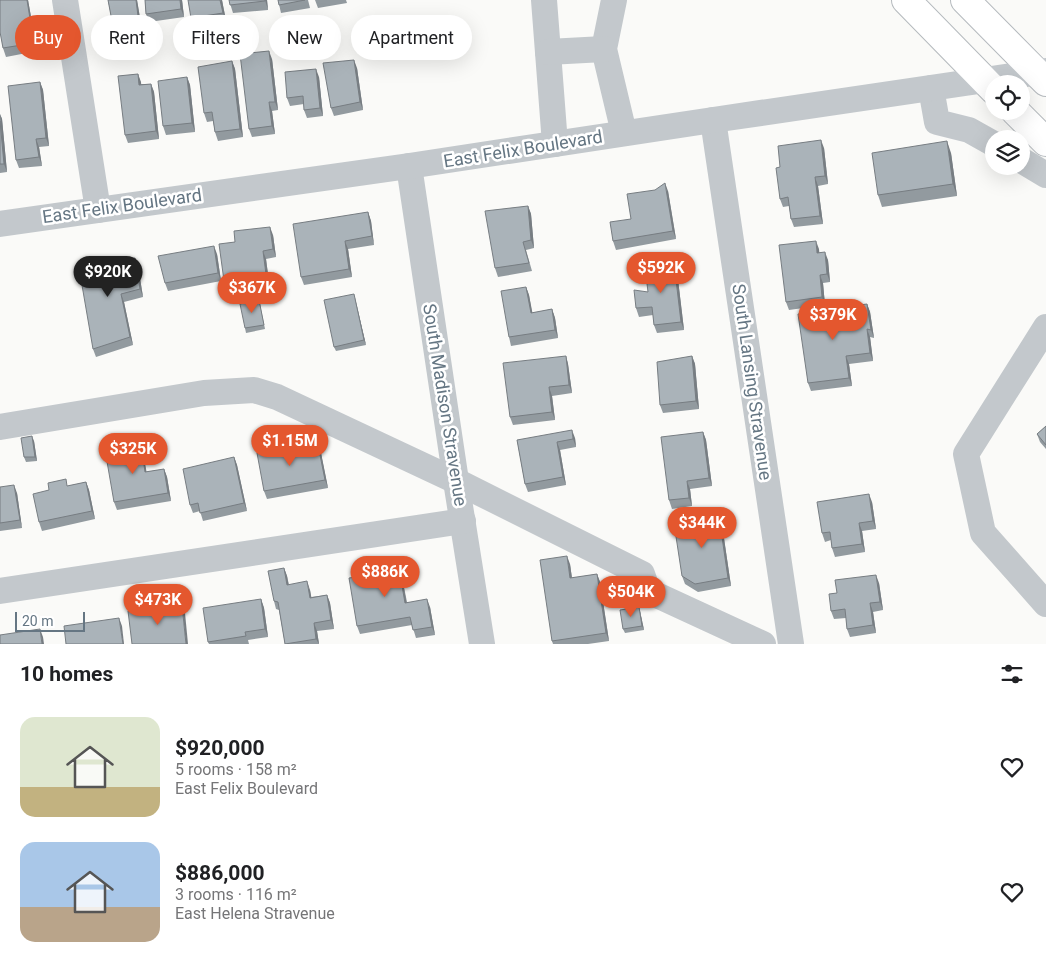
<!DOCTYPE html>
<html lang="en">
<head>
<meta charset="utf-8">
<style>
	:root { --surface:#fff; --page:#f2f2f2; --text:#202124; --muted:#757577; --accent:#e4572e }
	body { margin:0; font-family:Roboto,sans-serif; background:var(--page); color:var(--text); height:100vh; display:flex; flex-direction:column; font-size:19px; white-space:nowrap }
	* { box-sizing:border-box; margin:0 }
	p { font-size:16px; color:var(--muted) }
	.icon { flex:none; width:28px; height:28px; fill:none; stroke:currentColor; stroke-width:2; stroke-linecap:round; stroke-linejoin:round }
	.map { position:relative; height:644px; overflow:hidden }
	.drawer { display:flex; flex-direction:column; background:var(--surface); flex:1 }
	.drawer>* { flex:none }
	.banner { position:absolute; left:15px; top:15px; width:500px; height:45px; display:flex; gap:10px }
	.buttons { position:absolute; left:985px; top:75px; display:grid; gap:10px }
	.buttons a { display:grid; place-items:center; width:45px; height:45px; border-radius:50%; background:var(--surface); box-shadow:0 5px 20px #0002; font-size:25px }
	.scale { position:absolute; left:15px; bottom:12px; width:70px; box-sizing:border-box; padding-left:5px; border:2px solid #657683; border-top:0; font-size:14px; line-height:18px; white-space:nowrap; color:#657683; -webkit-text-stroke:4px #fff; paint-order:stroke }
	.price { position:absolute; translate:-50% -42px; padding:0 11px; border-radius:18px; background:var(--accent); color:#fff; font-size:16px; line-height:32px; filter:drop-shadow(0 1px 2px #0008) }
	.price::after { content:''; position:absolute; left:50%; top:30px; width:15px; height:11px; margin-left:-8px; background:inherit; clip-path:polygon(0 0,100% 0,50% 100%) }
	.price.on { background:#222; color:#fff }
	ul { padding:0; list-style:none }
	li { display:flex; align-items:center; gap:15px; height:125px; padding:0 20px }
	li span { display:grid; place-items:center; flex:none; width:140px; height:100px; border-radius:15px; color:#555 }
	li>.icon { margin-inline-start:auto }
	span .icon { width:60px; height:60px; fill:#fffc; stroke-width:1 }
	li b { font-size:21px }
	h2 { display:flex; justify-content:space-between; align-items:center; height:60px; padding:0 20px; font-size:21px }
	.chip { padding:0 18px; border-radius:22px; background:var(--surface); box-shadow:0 5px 20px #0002; font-size:18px; line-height:45px }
	.chip.on { background:var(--accent); color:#fff }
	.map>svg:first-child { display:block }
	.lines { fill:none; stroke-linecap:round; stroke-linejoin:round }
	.major-casing { stroke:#b5babe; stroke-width:30 }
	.minor { stroke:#c3c8cc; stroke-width:26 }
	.major { stroke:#fff; stroke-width:28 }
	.wall { fill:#929a9f }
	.shaded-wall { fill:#777d82 }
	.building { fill:#aab3b9; stroke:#777d82 }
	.labels { text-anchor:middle; stroke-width:5; stroke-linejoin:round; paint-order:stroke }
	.street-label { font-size:18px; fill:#657683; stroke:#fff }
</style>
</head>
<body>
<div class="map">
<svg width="1046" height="644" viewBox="0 0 1046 644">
	<rect width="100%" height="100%" fill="#fafaf8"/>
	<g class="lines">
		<defs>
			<g id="major">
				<polyline points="906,0 994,90"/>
				<polyline points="965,0 1046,82"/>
				<polyline points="1015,111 1046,142"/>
			</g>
		</defs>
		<use href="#major" class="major-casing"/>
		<g class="minor">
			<polyline points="65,0 98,210"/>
			<polyline points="544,0 555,144"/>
			<polyline points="614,0 604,49 624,133"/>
			<polyline points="548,52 604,49"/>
			<polyline points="931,88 937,122 969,130 994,144"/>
			<polyline points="713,120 791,644"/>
			<polyline points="1021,160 1046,175"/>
			<polyline points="409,166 456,481 482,644"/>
			<polyline points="0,224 409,166 713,120 1046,71"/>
			<polyline points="1046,327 966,454 983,533 1046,604"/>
			<polyline points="0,427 204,393 254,390 277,397 456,481 642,574 648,591 763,644"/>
			<polyline points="0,591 463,521"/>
		</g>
		<use href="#major" class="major"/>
	</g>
	<g class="wall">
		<polygon points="0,0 28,0 37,51 6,57 3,48"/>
		<polygon points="108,0 137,0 141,24 115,29 112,21"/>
		<polygon points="145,0 182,0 184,17 149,22 146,14"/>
		<polygon points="222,0 226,21 194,26 191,18"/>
		<polygon points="229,0 267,0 268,10 233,13"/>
		<polygon points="278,0 308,0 310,8 281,13"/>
		<polygon points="315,0 346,0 347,3 318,8"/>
		<polygon points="272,59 278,110 272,111 275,134 252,137 249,129"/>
		<polygon points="232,61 235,69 243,137 218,141 215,132 213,121 207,122 204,113"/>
		<polygon points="357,68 363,110 334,116 331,108"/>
		<polygon points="138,74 141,84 151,84 154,92 159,139 128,143 125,135"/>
		<polygon points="187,77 190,85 195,132 166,135 163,126"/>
		<polygon points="319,77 323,116 307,118 304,110 304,104 290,106 287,98"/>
		<polygon points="40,82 43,90 49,146 39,147 42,166 19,168 16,160"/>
		<polygon points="0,114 2,119 7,172 0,173"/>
		<polygon points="824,148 828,184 818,186 823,224 794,227 791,219 789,206 783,207 780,199 780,167"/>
		<polygon points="951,153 957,196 882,207 878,195"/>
		<polygon points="668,191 676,239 616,250 613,241 631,219"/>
		<polygon points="528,206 531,214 534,248 526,250 532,271 498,277 495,268"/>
		<polygon points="368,212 371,221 374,245 348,249 352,277 304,285 301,277"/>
		<polygon points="273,235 276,257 266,259 270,290 228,296 225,288 235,242"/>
		<polygon points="819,249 819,253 828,260 830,282 823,283 825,305 789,310 786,302"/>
		<polygon points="217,254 221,281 168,291 165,283"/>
		<polygon points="135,258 138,266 143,297 124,302 133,345 96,357 93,349"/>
		<polygon points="677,271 684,330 657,333 654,325 653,315 639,317 636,308 648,292"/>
		<polygon points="526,287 529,295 532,313 552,309 555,318 558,338 511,346 509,337"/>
		<polygon points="355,298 366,345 336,351 334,347"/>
		<polygon points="260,304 265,329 246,333 245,328"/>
		<polygon points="867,304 870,312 874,338 870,337 873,361 849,364 852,386 811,391 808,383"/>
		<polygon points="566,356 568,364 572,393 552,396 555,420 513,425 510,417"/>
		<polygon points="692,356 695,364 699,409 663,413 660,405"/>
		<polygon points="1046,426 1046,449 1040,442 1037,434"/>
		<polygon points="703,432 706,440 712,486 690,489 692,506 672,509 669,500"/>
		<polygon points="575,438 576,447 560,450 566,485 528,492 525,484 517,440"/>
		<polygon points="34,441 37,461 26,462 24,457"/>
		<polygon points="141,444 143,452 146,472 164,469 167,477 171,501 117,510 114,502"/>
		<polygon points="318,445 321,453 328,488 267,499 264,491 303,448"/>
		<polygon points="234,457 237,465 247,511 203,521 200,511 193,513 190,505"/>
		<polygon points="86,482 89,490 95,519 42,531 39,522 68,486"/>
		<polygon points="0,487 17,493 22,528 0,531"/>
		<polygon points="872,502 876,529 862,531 865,552 835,557 832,548 831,540 825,542 822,533"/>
		<polygon points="721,518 731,586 698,592 685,584 682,576"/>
		<polygon points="570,564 572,578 597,574 600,582 609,641 588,644 553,644 552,641"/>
		<polygon points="284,568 287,576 289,585 310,590 311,597 327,595 330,603 334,629 317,631 319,644 285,644 279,610 276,609 274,601"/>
		<polygon points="401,572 407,602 430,607 435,635 416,638 412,625 360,634 357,626"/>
		<polygon points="879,583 883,610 873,612 876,633 850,637 847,629 846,618 834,619 831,611 837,593"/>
		<polygon points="261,599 264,608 268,637 248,640 249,644 209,644 208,642"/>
		<polygon points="640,611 644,630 625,633 623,629"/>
	</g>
	<g class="shaded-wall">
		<polygon points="27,0 28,0 37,51 34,43"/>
		<polygon points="136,0 137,0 141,24 138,16"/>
		<polygon points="180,0 182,0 184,17 181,9"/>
		<polygon points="220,0 222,0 226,21 223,13"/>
		<polygon points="265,0 267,0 268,10"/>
		<polygon points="269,51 272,59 278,110 275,102"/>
		<polygon points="354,60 357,68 363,110 360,102"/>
		<polygon points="232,61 235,69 243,137 240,129"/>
		<polygon points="316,69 319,77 323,116 320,108"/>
		<polygon points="138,74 141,82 142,93 139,85"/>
		<polygon points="187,77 190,85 195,132 192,123"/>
		<polygon points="40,82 43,90 49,146 46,138"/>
		<polygon points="151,84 154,92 159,139 156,131"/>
		<polygon points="269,102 272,111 275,134 272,126"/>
		<polygon points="0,114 2,119 7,172 4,164"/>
		<polygon points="36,139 39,147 42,166 39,157"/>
		<polygon points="821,140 824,148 828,184 825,176"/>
		<polygon points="947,141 951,153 957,196 953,184"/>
		<polygon points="815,177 818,186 823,224 820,216"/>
		<polygon points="665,183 668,191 676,239 673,231"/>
		<polygon points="528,206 531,214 534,248 531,240"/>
		<polygon points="368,212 371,221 374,245 372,236"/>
		<polygon points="270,227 273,235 276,257 273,249"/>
		<polygon points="345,241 348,249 352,277 349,269"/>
		<polygon points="816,241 819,249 820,261 817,253"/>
		<polygon points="214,246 217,254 221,281 218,273"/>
		<polygon points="263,251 266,259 270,290 267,282"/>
		<polygon points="825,252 828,260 830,282 827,274"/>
		<polygon points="135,258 138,266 143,297 140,289"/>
		<polygon points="674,263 677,271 684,330 681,322"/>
		<polygon points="820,275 823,283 825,305 822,297"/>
		<polygon points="526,287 529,295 534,321 531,313"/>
		<polygon points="121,294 124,302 133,345 130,337"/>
		<polygon points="354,294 355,298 366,345 364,340"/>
		<polygon points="867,304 870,312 874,338 871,330"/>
		<polygon points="552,309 555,318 558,338 555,330"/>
		<polygon points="867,329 870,337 873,361 870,353"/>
		<polygon points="566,356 568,364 572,393 569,385"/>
		<polygon points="692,356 695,364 699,409 696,401"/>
		<polygon points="846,356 849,364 852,386 849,378"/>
		<polygon points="549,387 552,396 555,420 552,412"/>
		<polygon points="572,430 575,438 576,447 573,439"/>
		<polygon points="703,432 706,440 712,486 709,478"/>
		<polygon points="32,436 34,441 37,461 35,457"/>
		<polygon points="557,442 560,450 566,485 563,477"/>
		<polygon points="141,444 143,452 148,480 145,472"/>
		<polygon points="318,445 321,453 328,488 325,480"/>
		<polygon points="234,457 237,465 247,511 244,503"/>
		<polygon points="164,469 167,477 171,501 168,493"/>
		<polygon points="687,481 690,489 692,506 689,498"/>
		<polygon points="86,482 89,490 95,519 92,511"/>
		<polygon points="14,485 17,493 22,528 20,520"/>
		<polygon points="869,494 872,502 876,529 873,521"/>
		<polygon points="718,510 721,518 731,586 728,578"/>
		<polygon points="859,523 862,531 865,552 862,544"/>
		<polygon points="567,556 570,564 573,586 570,578"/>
		<polygon points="398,563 401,572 408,611 405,603"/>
		<polygon points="284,568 287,576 290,593 287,585"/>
		<polygon points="597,574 600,582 609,641 606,633"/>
		<polygon points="876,575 879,583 883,610 880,602"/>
		<polygon points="307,581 310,590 313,606 310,598"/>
		<polygon points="327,595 330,603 334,629 331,620"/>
		<polygon points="261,599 264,608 268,637 265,629"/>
		<polygon points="427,599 430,607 435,635 432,627"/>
		<polygon points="870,603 873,612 876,633 873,625"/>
		<polygon points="182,605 185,613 188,644 186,644"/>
		<polygon points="639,607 640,611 644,630 642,626"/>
		<polygon points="119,618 122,626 124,644 123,644"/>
		<polygon points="314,623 317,631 319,644 316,639"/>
		<polygon points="40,629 43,637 44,644 42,644"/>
	</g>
	<g class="building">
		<polygon points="0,0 27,0 34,43 3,48 0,32"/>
		<polygon points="108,0 136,0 138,16 112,21"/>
		<polygon points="145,0 180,0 181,9 146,14"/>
		<polygon points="188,0 220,0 223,13 191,18"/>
		<polygon points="229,0 265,0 265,1 230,5"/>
		<polygon points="278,0 305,0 279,5"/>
		<polygon points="269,51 275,102 269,102 272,126 249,129 240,54"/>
		<polygon points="354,60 360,102 331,108 323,63"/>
		<polygon points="232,61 240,129 215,132 212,112 204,113 198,67"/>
		<polygon points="316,69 320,108 304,110 303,96 287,98 285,72"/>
		<polygon points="138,74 139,85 151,84 156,131 125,135 118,76"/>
		<polygon points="187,77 192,123 163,126 158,81"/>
		<polygon points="40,82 46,138 36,139 39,157 16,160 8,86"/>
		<polygon points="0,121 4,164 0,164"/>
		<polygon points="821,140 825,176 815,177 820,216 791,219 788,197 780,199 776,168 780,167 778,146"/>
		<polygon points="947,141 953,184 878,195 872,153"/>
		<polygon points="665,183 673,231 613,241 610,222 631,219 627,194 655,190"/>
		<polygon points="528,206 531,240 523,242 529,263 495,268 485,211"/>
		<polygon points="368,212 372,236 345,241 349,269 301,277 293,224"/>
		<polygon points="270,227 273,249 263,251 267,282 225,288 219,244 235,242 234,231"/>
		<polygon points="816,241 817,253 825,252 827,274 820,275 822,297 786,302 779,245"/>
		<polygon points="214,246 218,273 165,283 158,256"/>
		<polygon points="135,258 140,289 121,294 130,337 93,349 78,262"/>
		<polygon points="674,263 681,322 654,325 652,307 636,308 634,290 648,292 645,267"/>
		<polygon points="526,287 531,313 552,309 555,330 509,337 501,291"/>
		<polygon points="354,294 364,340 334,347 324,300"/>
		<polygon points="259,300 264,325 245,328 240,304"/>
		<polygon points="867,304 871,330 867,329 870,353 846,356 849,378 808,383 798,314"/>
		<polygon points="566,356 569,385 549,387 552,412 510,417 503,363"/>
		<polygon points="692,356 696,401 660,405 657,362"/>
		<polygon points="1046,426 1046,445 1037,434"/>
		<polygon points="572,430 573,439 557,442 563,477 525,484 517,440"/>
		<polygon points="703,432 709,478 687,481 689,498 669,500 661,437"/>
		<polygon points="32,436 35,457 24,457 21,438"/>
		<polygon points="141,444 145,472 164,469 168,493 114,502 105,450"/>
		<polygon points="302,445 302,448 318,445 325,480 264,491 257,453"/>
		<polygon points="234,457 244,503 200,513 198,503 190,505 183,469"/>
		<polygon points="66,479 67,486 86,482 92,511 39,522 33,494 49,490 48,483"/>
		<polygon points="14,485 20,520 0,523 0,487"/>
		<polygon points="869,494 873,521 859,523 862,544 832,548 830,532 822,533 817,502"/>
		<polygon points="718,510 728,578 695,584 682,576 675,530 688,527 687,515"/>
		<polygon points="567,556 570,578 597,574 606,633 552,641 540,560"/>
		<polygon points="398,563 405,603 427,599 432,627 413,630 410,617 357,626 349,578 356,577 355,571"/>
		<polygon points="284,568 287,585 307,581 310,598 327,595 331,620 314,623 316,639 285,644 278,602 274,601 268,571"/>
		<polygon points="876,575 880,602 870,603 873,625 847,629 845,609 831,611 829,594 837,593 835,580"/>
		<polygon points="261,599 265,629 245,632 246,636 208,642 203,608"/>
		<polygon points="182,605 186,644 132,644 128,611"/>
		<polygon points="639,607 642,626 623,629 620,610"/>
		<polygon points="119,618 123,644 66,644 64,626"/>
		<polygon points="40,629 42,644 0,644 0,635"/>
	</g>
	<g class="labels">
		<g class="street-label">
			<text transform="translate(523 149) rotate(-9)" y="6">East Felix Boulevard</text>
			<text transform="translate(122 206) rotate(-8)" y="6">East Felix Boulevard</text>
			<text transform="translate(752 382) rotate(82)" y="6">South Lansing Stravenue</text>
			<text transform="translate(445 405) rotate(81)" y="6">South Madison Stravenue</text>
		</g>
	</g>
</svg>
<div class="buttons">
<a><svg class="icon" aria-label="locate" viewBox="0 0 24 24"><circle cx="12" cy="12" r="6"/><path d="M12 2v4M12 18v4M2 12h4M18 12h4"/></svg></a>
<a><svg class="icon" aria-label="layers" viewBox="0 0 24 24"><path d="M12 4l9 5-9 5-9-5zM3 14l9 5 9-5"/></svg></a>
</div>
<div class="scale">20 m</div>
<b class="price" style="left:661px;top:294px">$592K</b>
<b class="price on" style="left:108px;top:298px">$920K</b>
<b class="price" style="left:252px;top:314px">$367K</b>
<b class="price" style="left:833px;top:341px">$379K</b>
<b class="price" style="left:290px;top:467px">$1.15M</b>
<b class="price" style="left:133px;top:475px">$325K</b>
<b class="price" style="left:702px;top:549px">$344K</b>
<b class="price" style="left:385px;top:598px">$886K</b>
<b class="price" style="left:631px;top:618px">$504K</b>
<b class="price" style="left:158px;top:626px">$473K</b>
<div class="banner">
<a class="chip on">Buy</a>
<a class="chip">Rent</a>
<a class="chip">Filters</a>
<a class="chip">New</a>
<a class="chip">Apartment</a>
</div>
</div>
<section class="drawer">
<h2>10 homes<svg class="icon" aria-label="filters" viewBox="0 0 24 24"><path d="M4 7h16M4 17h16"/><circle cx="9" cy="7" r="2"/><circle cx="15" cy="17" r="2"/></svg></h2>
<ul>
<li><span style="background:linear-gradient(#dfe7d0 70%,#c2b280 0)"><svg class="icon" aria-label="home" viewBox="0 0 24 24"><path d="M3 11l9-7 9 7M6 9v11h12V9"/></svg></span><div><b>$920,000</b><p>5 rooms · 158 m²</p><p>East Felix Boulevard</p></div><svg class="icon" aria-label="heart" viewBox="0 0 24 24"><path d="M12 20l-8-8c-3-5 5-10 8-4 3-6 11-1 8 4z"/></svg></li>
<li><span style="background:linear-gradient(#a9c7e8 65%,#b9a48a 0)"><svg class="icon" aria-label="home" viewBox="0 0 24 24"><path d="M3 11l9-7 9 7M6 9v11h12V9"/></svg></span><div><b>$886,000</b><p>3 rooms · 116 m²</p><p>East Helena Stravenue</p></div><svg class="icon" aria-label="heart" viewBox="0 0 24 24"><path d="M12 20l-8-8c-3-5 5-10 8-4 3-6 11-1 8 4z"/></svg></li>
</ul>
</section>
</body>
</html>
